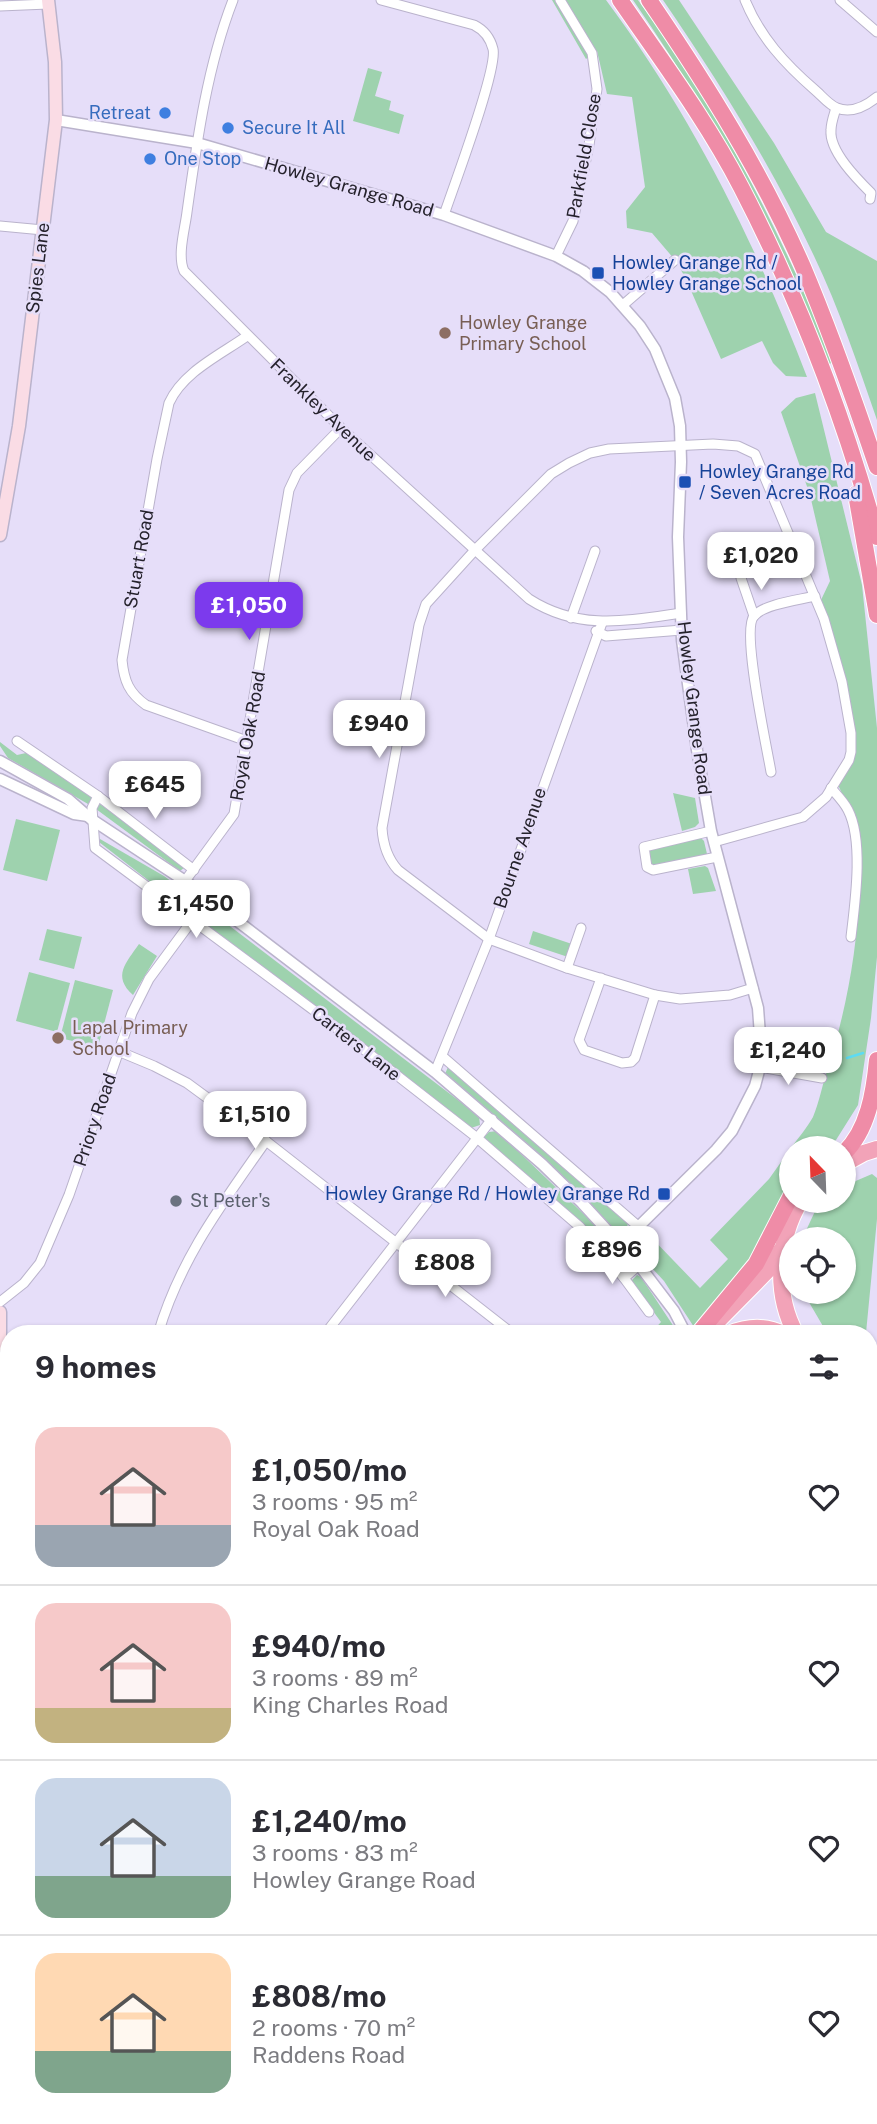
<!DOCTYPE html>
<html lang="en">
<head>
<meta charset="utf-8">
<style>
	:root { --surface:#fff; --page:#f7f7f7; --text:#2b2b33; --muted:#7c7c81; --line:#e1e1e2; --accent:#7c3aed }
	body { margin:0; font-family:"Public Sans",sans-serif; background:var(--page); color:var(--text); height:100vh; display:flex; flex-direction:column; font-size:26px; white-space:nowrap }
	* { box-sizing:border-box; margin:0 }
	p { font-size:23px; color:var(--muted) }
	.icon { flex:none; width:38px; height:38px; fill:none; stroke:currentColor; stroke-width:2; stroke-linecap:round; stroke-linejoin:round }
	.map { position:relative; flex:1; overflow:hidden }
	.drawer { position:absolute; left:0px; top:1325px; width:878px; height:800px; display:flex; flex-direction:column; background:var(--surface); border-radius:28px 28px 0 0; box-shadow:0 2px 5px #0004 }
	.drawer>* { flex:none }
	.needle { width:46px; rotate:337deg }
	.buttons { position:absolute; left:779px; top:1136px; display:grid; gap:14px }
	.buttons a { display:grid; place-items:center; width:77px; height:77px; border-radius:50%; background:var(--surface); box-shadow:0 2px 5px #0004; font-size:35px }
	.price { position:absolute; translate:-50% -60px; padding:0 16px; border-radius:14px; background:#fff; color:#222; font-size:23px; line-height:46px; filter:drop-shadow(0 2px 4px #0008) }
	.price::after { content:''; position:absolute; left:50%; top:42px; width:21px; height:16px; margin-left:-10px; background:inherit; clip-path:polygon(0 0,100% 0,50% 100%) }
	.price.on { background:var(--accent); color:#fff }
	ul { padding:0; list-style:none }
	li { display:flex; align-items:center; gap:21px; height:175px; padding:0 35px }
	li+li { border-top:2px solid var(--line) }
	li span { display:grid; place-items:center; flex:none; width:196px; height:140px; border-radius:21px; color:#555 }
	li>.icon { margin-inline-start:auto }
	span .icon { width:84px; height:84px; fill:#fffc; stroke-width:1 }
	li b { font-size:30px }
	h2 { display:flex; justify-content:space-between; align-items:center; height:84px; padding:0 35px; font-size:30px }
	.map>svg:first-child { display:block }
	.green { fill:#9ed2ae }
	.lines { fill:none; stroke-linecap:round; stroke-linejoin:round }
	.stream { stroke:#5ddbf2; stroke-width:2.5 }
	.minor-casing { stroke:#bab3cc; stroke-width:11 }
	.tertiary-casing { stroke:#bab3cc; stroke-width:13 }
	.secondary-casing { stroke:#bab3cc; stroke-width:15 }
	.trunk-casing { stroke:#fff; stroke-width:18 }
	.motorway-casing { stroke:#fff; stroke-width:18 }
	.minor { stroke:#fff; stroke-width:9 }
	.tertiary { stroke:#fff; stroke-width:10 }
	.secondary { stroke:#fadce5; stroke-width:12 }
	.trunk { stroke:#f2a3b8; stroke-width:16 }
	.motorway { stroke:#ef8ca7; stroke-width:16 }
	.shop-dot { fill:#3f7fe0; stroke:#e6def9; stroke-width:2.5 }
	.transit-dot { fill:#1a4fb4; stroke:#e6def9; stroke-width:2.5 }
	.education-dot { fill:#8d6e63; stroke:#e6def9; stroke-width:2.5 }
	.worship-dot { fill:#6b7280; stroke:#e6def9; stroke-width:2.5 }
	.labels { text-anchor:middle; stroke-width:5; stroke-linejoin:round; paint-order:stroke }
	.shop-label { font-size:18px; fill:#366cbe; stroke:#e6def9; text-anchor:start }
	.street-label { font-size:18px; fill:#25222c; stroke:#e6def9 }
	.transit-label { font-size:18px; fill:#164399; stroke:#e6def9; text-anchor:start }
	.education-label { font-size:18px; fill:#785e54; stroke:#e6def9; text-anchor:start }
	.worship-label { font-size:18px; fill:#5b616d; stroke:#e6def9; text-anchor:start }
</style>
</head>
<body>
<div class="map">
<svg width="877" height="2124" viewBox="0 0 877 2124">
	<rect width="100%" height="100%" fill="#e6def9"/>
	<g class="green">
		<path d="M552 0H606C691 114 756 244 807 377L786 376 773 363 762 341 721 359 685 277 675 260 652 233 627 228 626 211 645 187 632 97 607 94 597 51 586 59Z"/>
		<path d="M633 0H638C721 113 781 233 834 362L829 364C776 232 714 117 633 0Z"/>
		<path d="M663 0H679L774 143 826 232 877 261V420C858 365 839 308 814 256 772 166 719 82 663 0Z"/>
		<polygon points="368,68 382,72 375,96 391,101 389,110 404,115 399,134 353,121"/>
		<path d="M815 393 862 585 877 728V957L871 1018 858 1105 836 1140 827 1148H791C798 1138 807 1128 813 1117 819 1103 822 1086 827 1071 853 990 877 862 838 785L854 754 845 679 821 600 830 581 810 495 781 412 796 398Z"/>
		<polygon points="0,742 17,755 26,753 94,796 88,804 8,758 0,746"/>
		<polygon points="673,793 695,798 699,823 695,827 682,831"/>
		<polygon points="100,804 185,867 180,871 96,809"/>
		<polygon points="16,819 60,830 47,881 3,870"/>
		<polygon points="700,837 704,841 707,854 653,866 649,863 647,852 650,849"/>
		<polygon points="100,839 164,876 198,901 189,912 99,842"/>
		<polygon points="705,866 708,868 716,891 693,894 688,869"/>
		<polygon points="210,911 479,1116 480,1125 471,1128 230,944 203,922 203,918"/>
		<polygon points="47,929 82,937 74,969 39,960"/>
		<polygon points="533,931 572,944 568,957 529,944"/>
		<path d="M139 944 157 956 133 995C112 976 126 963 139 944Z"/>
		<polygon points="29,972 70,983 57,1032 16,1021"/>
		<polygon points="75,980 113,990 98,1047 60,1038"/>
		<polygon points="448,1067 628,1223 626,1231 613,1228 520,1138 445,1074"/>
		<polygon points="497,1131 593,1223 630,1265 629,1269 621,1269 579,1221 485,1140 484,1137 489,1132"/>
		<polygon points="791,1148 791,1185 766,1232 744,1268 694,1327 664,1281 638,1253 636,1247 638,1240 646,1232 700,1288 728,1259 710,1240 769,1179"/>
		<polygon points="872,1174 877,1178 877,1219 866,1333 827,1333 803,1292 844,1292 844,1239 803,1239 803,1237 817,1207 823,1201 844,1200 844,1186"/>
		<polygon points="637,1275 641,1277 678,1333 651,1333 661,1322 631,1281"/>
		<polygon points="870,2090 877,2091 877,2124 798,2124 796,2116 870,2116"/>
	</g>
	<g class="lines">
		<polyline class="stream" points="847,1058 863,1053"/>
		<defs>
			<g id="minor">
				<path d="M233 0C207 67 197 141 187 212 185 229 177 255 184 271L341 428 529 599C579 631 626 621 681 613"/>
				<path d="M381 0 474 25C484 30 490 37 493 49 498 69 453 188 444 215"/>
				<path d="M745 0C760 37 785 64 815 90 821 95 829 105 837 108 852 114 866 106 877 97"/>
				<polyline points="840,0 877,32"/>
				<polyline points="0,6 48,4"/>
				<path d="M836 108C834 115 831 123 831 130 829 151 857 179 871 193L870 199"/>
				<polyline points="0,226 43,230"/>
				<polyline points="556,256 573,221 589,145 597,89 592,53 560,0"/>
				<polyline points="623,305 675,260"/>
				<polyline points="741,578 754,616"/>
				<polyline points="571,618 595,551"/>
				<polyline points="596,631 606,636 682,630"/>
				<polyline points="17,741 98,796 194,870"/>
				<path d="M247 741 146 705C129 693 124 681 122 660L157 459 169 403C183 372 220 355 247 336"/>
				<path d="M771 772C767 748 741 630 754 616 764 604 799 600 815 596"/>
				<path d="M831 788C837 795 844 802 848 810 864 841 855 903 851 937"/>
				<polyline points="98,796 92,808 95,848 312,1009 476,1137 580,1227 624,1278"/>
				<polyline points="711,831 644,847 647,867 653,870 717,857"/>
				<path d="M714 842 803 817 826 797 849 760 851 752V733L842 682 824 619 755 454 738 446 713 444 609 449 590 453 569 463 551 474 475 550 426 604 419 625 382 828C383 845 387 858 398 870L489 939 567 968 655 995 680 999 730 995 753 988"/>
				<polyline points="185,881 234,814 289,490 297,473 341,428"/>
				<polyline points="567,968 581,928"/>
				<polyline points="601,978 579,1040 584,1050 622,1063 631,1062 635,1058 655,995"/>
				<polyline points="118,1051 154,1066 187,1083 266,1141 513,1334"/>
				<polyline points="443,1057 639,1227"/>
				<polyline points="760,1067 822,1078"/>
				<polyline points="435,1072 489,939 602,623"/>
				<polyline points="639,1265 624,1278 649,1312"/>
				<polyline points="0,1302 24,1283 40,1263 69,1195 132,1013 149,979 208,899"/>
				<path d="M158 1334C180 1259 222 1204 266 1141"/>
				<polyline points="325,1334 492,1119"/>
				<polyline points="0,1610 9,1602"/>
				<polyline points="0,1827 9,1839"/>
				<polyline points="0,1889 9,1883"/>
			</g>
			<g id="tertiary">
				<polyline points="56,120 197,143 444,215 556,256 583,271 610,292 640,326 655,349 675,398 680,426 681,462 678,537 682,640 697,750 711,831 758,1008 761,1049 760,1067 755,1086 732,1131 716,1150 621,1244"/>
				<polyline points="0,761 68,799 91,819 185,881 435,1072 542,1164 582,1203 639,1265 674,1311 686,1334"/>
				<polyline points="0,779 74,814 88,816"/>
				<polyline points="870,1629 877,1633"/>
				<polyline points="0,1948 9,1950"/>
				<polyline points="870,2074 877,2077"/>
				<polyline points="387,2116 422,2124"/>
				<polyline points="660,2124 692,2116"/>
			</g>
			<g id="secondary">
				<polyline points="0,535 19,426 56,120 55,62 48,0"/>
				<polyline points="0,1312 0,1345"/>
			</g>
			<g id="trunk">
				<polyline points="844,1164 864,1153 877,1149"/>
				<polyline points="707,1332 768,1270 781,1250"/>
				<path d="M729 1334C748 1326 765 1325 783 1334"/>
				<path d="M796 1334C774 1294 777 1239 801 1200"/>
				<polyline points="870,1384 877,1385"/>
				<polyline points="0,1915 9,1910"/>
				<polyline points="0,1939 9,1933"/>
			</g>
			<g id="motorway">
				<path d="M620 0C662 61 707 121 741 187 798 297 844 417 877 537"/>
				<path d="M649 0C707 85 762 173 803 267 831 333 854 399 877 467"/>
				<polyline points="856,494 877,615"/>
				<path d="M844 1153C868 1130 874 1092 877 1060"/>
				<polyline points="698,1334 756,1264 791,1196"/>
				<polyline points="870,1678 877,1718"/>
			</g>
		</defs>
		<use href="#minor" class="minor-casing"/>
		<use href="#tertiary" class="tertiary-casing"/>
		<use href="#secondary" class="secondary-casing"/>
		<use href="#trunk" class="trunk-casing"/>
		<use href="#motorway" class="motorway-casing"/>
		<use href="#minor" class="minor"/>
		<use href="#tertiary" class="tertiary"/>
		<use href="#secondary" class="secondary"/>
		<use href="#trunk" class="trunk"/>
		<use href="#motorway" class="motorway"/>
	</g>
	<g class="shop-dot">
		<circle cx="165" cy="113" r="7"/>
		<circle cx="228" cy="128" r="7"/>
		<circle cx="150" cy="159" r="7"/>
	</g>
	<g class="transit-dot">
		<rect x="591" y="266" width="14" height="14" rx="3.5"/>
		<rect x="678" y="475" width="14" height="14" rx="3.5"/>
		<rect x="657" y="1187" width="14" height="14" rx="3.5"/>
	</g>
	<g class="education-dot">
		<circle cx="445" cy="333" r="7"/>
		<circle cx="58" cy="1038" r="7"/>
	</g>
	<circle class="worship-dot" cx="176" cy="1201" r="7"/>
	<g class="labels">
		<g class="shop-label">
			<text x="151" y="119" text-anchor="end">Retreat</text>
			<text x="242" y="134">Secure It All</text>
			<text x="164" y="165">One Stop</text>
		</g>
		<g class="street-label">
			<text transform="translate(584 156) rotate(-80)" y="6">Parkfield Close</text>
			<text transform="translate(349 187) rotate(16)" y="6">Howley Grange Road</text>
			<text transform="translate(38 268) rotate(-83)" y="6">Spies Lane</text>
			<text transform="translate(323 410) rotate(44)" y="6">Frankley Avenue</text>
			<text transform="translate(139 559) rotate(-80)" y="6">Stuart Road</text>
			<text transform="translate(694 708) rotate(83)" y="6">Howley Grange Road</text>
			<text transform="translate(248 736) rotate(-80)" y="6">Royal Oak Road</text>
			<text transform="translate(520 848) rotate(-71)" y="6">Bourne Avenue</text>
			<text transform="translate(356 1044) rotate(38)" y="6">Carters Lane</text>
			<text transform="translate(95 1120) rotate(-71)" y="6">Priory Road</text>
		</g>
		<g class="transit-label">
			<text x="612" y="269">Howley Grange Rd /<tspan x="612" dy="21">Howley Grange School</tspan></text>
			<text x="699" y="478">Howley Grange Rd<tspan x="699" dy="21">/ Seven Acres Road</tspan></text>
			<text x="650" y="1200" text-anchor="end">Howley Grange Rd / Howley Grange Rd</text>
		</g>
		<g class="education-label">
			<text x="459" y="329">Howley Grange<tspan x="459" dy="21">Primary School</tspan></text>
			<text x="72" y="1034">Lapal Primary<tspan x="72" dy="21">School</tspan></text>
		</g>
		<g class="worship-label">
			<text x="190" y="1207">St Peter's</text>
		</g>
	</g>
</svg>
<div class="buttons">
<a><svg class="needle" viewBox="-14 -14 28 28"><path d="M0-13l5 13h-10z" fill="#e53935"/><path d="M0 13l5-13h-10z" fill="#7c7c81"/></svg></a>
<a><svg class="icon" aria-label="locate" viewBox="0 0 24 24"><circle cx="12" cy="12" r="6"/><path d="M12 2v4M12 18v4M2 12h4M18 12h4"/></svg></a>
</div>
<b class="price" style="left:761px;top:592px">£1,020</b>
<b class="price on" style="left:249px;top:642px">£1,050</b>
<b class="price" style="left:379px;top:760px">£940</b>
<b class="price" style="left:155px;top:821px">£645</b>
<b class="price" style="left:196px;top:940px">£1,450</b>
<b class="price" style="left:788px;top:1087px">£1,240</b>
<b class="price" style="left:255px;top:1151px">£1,510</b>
<b class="price" style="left:612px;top:1286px">£896</b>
<b class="price" style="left:445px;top:1299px">£808</b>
<section class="drawer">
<h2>9 homes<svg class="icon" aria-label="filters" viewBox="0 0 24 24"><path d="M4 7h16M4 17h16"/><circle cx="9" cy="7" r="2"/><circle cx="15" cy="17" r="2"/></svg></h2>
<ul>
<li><span style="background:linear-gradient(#f6c9c9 70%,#9aa5b1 0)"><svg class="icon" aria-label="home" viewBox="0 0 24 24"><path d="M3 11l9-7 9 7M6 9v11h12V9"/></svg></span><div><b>£1,050/mo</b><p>3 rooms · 95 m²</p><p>Royal Oak Road</p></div><svg class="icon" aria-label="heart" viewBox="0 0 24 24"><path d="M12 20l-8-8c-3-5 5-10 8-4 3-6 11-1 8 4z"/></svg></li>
<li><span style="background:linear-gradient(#f6c9c9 75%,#c2b280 0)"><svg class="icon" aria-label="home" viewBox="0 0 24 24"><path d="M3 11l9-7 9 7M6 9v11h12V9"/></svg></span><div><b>£940/mo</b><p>3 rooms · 89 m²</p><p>King Charles Road</p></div><svg class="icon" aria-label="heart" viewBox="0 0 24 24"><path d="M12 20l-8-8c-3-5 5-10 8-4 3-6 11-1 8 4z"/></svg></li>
<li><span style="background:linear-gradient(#c9d6e8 70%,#7fa58c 0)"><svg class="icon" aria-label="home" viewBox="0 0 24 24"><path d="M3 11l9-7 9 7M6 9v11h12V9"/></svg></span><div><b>£1,240/mo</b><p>3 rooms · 83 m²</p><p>Howley Grange Road</p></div><svg class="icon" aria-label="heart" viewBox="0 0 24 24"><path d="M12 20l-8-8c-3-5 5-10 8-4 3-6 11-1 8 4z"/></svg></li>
<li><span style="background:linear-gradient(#ffd9b3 70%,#7fa58c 0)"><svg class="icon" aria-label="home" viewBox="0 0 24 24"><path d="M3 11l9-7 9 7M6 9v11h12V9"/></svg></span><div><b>£808/mo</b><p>2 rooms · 70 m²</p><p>Raddens Road</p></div><svg class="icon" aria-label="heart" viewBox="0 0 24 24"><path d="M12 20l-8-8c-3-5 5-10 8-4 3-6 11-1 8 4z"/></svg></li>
</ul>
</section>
</div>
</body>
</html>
